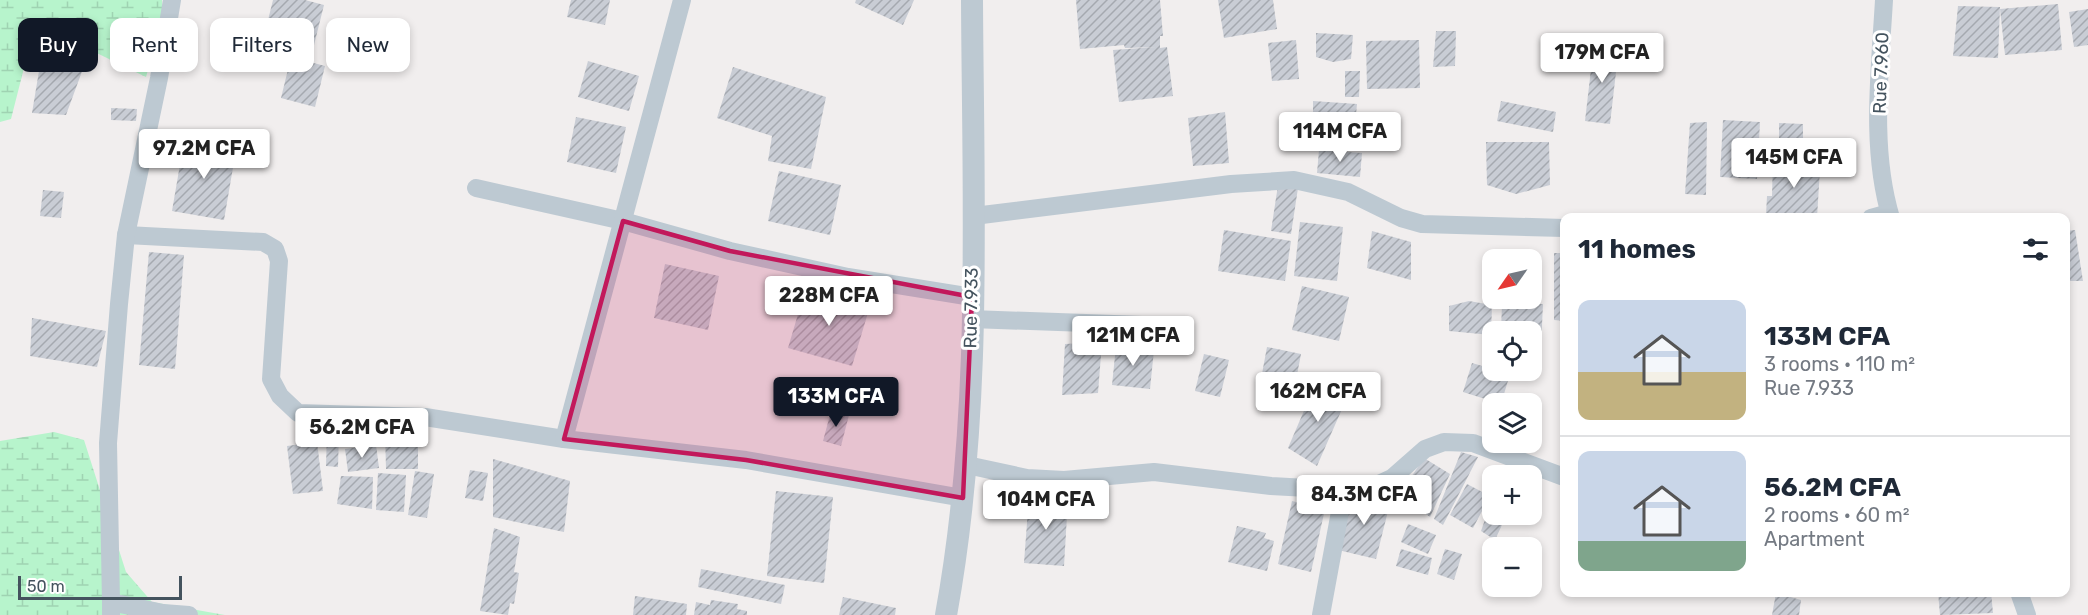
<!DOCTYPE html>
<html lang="en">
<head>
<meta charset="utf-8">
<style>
	:root { --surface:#fff; --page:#f6f6f7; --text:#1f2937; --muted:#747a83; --line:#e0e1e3; --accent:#111827 }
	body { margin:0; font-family:Rubik,sans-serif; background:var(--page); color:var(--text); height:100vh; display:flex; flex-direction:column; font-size:22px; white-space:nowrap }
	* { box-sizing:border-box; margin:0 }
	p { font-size:20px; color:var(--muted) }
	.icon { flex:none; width:33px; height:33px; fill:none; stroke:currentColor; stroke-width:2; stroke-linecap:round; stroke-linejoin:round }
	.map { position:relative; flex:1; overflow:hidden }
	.side { position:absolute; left:1560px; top:213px; width:510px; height:384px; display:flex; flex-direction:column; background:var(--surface); border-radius:12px; box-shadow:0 3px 9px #0003 }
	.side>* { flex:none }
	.top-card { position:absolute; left:18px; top:18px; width:570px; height:54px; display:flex; gap:12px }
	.needle { width:39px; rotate:236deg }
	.fabs { position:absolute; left:1482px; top:249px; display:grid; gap:12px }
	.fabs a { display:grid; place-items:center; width:60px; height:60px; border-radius:12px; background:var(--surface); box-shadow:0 3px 9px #0003; font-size:30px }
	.scale { position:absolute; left:18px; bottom:15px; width:164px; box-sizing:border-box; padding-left:6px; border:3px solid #44535e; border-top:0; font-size:16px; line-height:21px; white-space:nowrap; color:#44535e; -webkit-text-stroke:4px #fff; paint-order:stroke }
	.price { position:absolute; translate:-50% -51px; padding:0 14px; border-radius:6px; background:#fff; color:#222; font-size:20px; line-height:39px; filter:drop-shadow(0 2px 3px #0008) }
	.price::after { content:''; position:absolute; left:50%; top:36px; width:18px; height:14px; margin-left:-9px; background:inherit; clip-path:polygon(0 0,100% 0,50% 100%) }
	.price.on { background:var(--accent); color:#fff }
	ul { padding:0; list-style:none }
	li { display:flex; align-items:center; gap:18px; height:150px; padding:0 18px }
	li+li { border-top:2px solid var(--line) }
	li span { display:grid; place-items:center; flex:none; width:168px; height:120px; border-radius:12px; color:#555 }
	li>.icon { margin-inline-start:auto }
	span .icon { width:72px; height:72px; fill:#fffc; stroke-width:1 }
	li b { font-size:26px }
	h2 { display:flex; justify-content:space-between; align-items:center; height:72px; padding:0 18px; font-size:26px }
	.tag { padding:0 21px; border-radius:12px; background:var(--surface); box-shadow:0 3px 9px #0003; font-size:21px; line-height:54px }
	.tag.on { background:var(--accent); color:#fff }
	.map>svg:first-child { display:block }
	.wetland { fill:url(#wetland-marsh) }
	.building { fill:url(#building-hatch) }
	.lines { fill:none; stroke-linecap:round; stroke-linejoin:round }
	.minor { stroke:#bdc9d2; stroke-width:18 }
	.tertiary { stroke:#bdc9d2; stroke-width:22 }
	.marked { fill:#c2185b; fill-opacity:0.2; stroke:#c2185b; stroke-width:4.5; stroke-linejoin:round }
	.labels { text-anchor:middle; stroke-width:6; stroke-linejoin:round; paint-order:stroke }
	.street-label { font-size:18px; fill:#44535e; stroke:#fff }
</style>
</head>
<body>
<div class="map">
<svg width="2088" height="615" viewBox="0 0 2088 615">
	<defs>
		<pattern id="wetland-marsh" width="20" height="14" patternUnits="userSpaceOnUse" patternTransform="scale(1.5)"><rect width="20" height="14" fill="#b7f4cc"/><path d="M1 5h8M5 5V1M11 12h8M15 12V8" fill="none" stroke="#9fd3b2"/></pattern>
		<pattern id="building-hatch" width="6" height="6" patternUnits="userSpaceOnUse" patternTransform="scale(1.5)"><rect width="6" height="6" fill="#c9cdd5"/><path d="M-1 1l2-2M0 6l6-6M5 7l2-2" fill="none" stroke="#a5a9b0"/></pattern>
	</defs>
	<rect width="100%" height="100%" fill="#f1eeee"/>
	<g class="wetland">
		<polygon points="0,0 162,0 163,18 146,77 72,41 36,48 25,64 11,119 0,122"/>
		<polygon points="54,432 84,440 126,572 152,602 225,615 0,615 0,441"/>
	</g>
	<g class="building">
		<polygon points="273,0 305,0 324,5 311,57 262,44"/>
		<polygon points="571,0 610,0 605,25 567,17"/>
		<polygon points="856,0 914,0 903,25 855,3"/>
		<polygon points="1076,0 1160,0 1163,36 1160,36 1160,48 1167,47 1173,96 1119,102 1113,50 1156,47 1125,48 1124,45 1080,49"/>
		<polygon points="1218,0 1273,0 1277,29 1224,38"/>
		<polygon points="2058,4 2062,50 2005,55 2000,9"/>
		<polygon points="1958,6 2000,7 1998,58 1953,56"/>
		<polygon points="2088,9 2088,45 2074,47 2069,12"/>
		<polygon points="1436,31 1456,31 1455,66 1433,67"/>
		<polygon points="1316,33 1353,35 1351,59 1333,62 1316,57"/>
		<polygon points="1296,40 1299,79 1272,81 1268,43"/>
		<polygon points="1419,40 1420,88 1367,89 1366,41"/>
		<polygon points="1594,43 1619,46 1610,124 1585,121"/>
		<polygon points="42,53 84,66 66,115 32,113"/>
		<polygon points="291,57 325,66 315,107 281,98"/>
		<polygon points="588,61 639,76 629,111 578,97"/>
		<polygon points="733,67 826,97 811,169 768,161 772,136 717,118"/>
		<polygon points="1345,71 1360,71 1359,97 1345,97"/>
		<polygon points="1313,101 1357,104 1353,148 1335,147 1335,141 1313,140"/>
		<polygon points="1501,101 1556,112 1553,132 1497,121"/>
		<polygon points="111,108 137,109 136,121 111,120"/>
		<polygon points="1225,112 1229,163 1193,166 1188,118"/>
		<polygon points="576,117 626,127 616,173 567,162"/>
		<polygon points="1723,120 1760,122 1757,179 1720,177"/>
		<polygon points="1707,122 1706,195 1685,194 1690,123"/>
		<polygon points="1779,123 1803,124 1803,140 1779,140"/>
		<polygon points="184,141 236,150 224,220 172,211"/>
		<polygon points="1486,142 1549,142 1550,185 1516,194 1487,185"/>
		<polygon points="1319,150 1362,153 1360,177 1317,173"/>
		<polygon points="1773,159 1810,160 1820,169 1817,218 1766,215 1767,196 1772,196"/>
		<polygon points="779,171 841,185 830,235 768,221"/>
		<polygon points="1278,185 1298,188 1291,234 1271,231"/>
		<polygon points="43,190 64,192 61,218 40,216"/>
		<polygon points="2036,213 2037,218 2001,218 2001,216"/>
		<polygon points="1300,222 1343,227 1337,281 1294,276"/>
		<polygon points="1224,230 1291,241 1285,281 1218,271"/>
		<polygon points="2075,230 2083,281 2066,281 2066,231"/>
		<polygon points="1372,231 1411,242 1411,280 1367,268"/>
		<polygon points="149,252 184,255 175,369 139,365"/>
		<polygon points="1554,253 1564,253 1564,321 1554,320"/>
		<polygon points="665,264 719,276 708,330 654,318"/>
		<polygon points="1302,286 1349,297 1339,341 1292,330"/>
		<polygon points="806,287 870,306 852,366 788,348"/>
		<polygon points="1469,301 1492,305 1491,335 1449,331 1449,306"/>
		<polygon points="1502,303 1543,304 1541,347 1532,347 1532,332 1501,332"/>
		<polygon points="32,318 106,331 97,367 30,356"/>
		<polygon points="1102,342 1098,393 1062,395 1065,344"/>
		<polygon points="1116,346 1154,350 1150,389 1112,385"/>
		<polygon points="1267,347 1301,354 1293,396 1259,390"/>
		<polygon points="1204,354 1229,360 1220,397 1195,391"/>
		<polygon points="1472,363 1510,374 1501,404 1463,392"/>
		<polygon points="1315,385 1349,393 1317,466 1288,448"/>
		<polygon points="831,411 849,415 841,446 823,441"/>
		<polygon points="327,431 339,431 338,467 326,466"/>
		<polygon points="418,431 418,469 386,469 385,432"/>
		<polygon points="317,442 323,491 293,494 287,446"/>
		<polygon points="376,445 379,468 348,472 345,449"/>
		<polygon points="1461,452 1478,457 1443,525 1434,519"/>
		<polygon points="1424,458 1450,474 1430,517 1399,495"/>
		<polygon points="493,459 570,481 564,532 493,517"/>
		<polygon points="470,470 488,473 483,501 465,498"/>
		<polygon points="415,471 434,474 427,518 408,515"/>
		<polygon points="378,473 406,475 404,512 376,510"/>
		<polygon points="341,476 373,477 372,509 337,504"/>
		<polygon points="1467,484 1490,496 1473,528 1450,515"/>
		<polygon points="776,491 833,497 824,583 767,576"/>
		<polygon points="1351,493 1390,503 1376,559 1338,550"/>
		<polygon points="1029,496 1068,499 1064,566 1024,563"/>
		<polygon points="1492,500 1492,514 1507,514 1495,540 1481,531"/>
		<polygon points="1292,501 1325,509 1311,572 1278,564"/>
		<polygon points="1408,524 1436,535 1428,554 1401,542"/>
		<polygon points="1237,526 1266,533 1264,538 1274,541 1267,571 1228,562"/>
		<polygon points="494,528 520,537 514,572 519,573 514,604 510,603 508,615 480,611"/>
		<polygon points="1401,549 1432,558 1428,575 1396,566"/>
		<polygon points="1445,549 1462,554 1454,580 1437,574"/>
		<polygon points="701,569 785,585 781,604 698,587"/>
		<polygon points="1938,592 1991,592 1993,613 1940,615"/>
		<polygon points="1776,593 1801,600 1799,615 1772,615"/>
		<polygon points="635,596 687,604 686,615 633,615"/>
		<polygon points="843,597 896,608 895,615 839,615"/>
		<polygon points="711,600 738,604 737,609 747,611 747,615 694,615 696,602 710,605"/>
	</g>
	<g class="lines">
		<g class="minor">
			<path d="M1884 0C1880 71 1870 148 1891 218"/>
			<polyline points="476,188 623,221 730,251 848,277 972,297"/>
			<polyline points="974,216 1231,184 1294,180 1348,192 1401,218 1422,224 1564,228"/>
			<polyline points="1871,218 1889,213"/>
			<polyline points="126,235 263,242 275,249 279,261 271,379 280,396 298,413 425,417 564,439 746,460 963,498"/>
			<polyline points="971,319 1170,326"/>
			<polyline points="564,439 682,0"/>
			<polyline points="967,465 1027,478 1064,480 1154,472 1271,486 1344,490 1377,485 1392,478 1425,449 1444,442 1473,443 1564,477"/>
			<polyline points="2019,592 2027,615"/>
			<polyline points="111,602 108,443 119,304 126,235 159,78 172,0"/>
			<polyline points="111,615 111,602 163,613 189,615"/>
			<polyline points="1321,615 1344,490"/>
		</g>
		<path class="tertiary" d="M946 615C983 413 973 204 972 0"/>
	</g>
	<path class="marked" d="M623 221 730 251 972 297 963 498 746 460 564 439Z"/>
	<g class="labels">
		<g class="street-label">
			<text transform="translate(1881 73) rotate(-88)" y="6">Rue 7.960</text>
			<text transform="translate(971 308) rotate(-89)" y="6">Rue 7.933</text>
		</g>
	</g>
</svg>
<div class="fabs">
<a><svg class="needle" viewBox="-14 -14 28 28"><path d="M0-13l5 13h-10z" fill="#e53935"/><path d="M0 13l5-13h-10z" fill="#747a83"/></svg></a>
<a><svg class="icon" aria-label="locate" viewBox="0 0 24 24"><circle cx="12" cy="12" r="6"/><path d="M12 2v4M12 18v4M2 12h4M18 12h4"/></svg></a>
<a><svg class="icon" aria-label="layers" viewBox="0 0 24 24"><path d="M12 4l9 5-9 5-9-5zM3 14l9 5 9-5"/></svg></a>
<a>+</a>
<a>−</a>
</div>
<div class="scale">50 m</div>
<b class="price" style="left:1602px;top:84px">179M CFA</b>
<b class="price" style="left:1340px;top:163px">114M CFA</b>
<b class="price" style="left:204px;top:180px">97.2M CFA</b>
<b class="price" style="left:1794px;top:189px">145M CFA</b>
<b class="price" style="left:829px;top:327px">228M CFA</b>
<b class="price" style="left:1133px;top:367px">121M CFA</b>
<b class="price" style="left:1318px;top:423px">162M CFA</b>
<b class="price on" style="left:836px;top:428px">133M CFA</b>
<b class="price" style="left:362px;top:459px">56.2M CFA</b>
<b class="price" style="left:1364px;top:526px">84.3M CFA</b>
<b class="price" style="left:1046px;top:531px">104M CFA</b>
<div class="top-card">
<a class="tag on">Buy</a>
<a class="tag">Rent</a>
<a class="tag">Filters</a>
<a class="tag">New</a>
</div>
<section class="side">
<h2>11 homes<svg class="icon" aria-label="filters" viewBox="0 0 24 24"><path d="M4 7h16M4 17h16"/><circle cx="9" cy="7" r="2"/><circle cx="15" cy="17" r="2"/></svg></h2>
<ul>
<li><span style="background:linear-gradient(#c9d6e8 60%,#c2b280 0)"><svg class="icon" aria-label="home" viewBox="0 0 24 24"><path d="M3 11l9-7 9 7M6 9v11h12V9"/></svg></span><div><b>133M CFA</b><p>3 rooms · 110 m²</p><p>Rue 7.933</p></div></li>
<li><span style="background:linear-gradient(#c9d6e8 75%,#7fa58c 0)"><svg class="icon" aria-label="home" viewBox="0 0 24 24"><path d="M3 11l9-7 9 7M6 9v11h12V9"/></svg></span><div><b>56.2M CFA</b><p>2 rooms · 60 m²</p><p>Apartment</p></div></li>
</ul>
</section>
</div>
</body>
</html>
